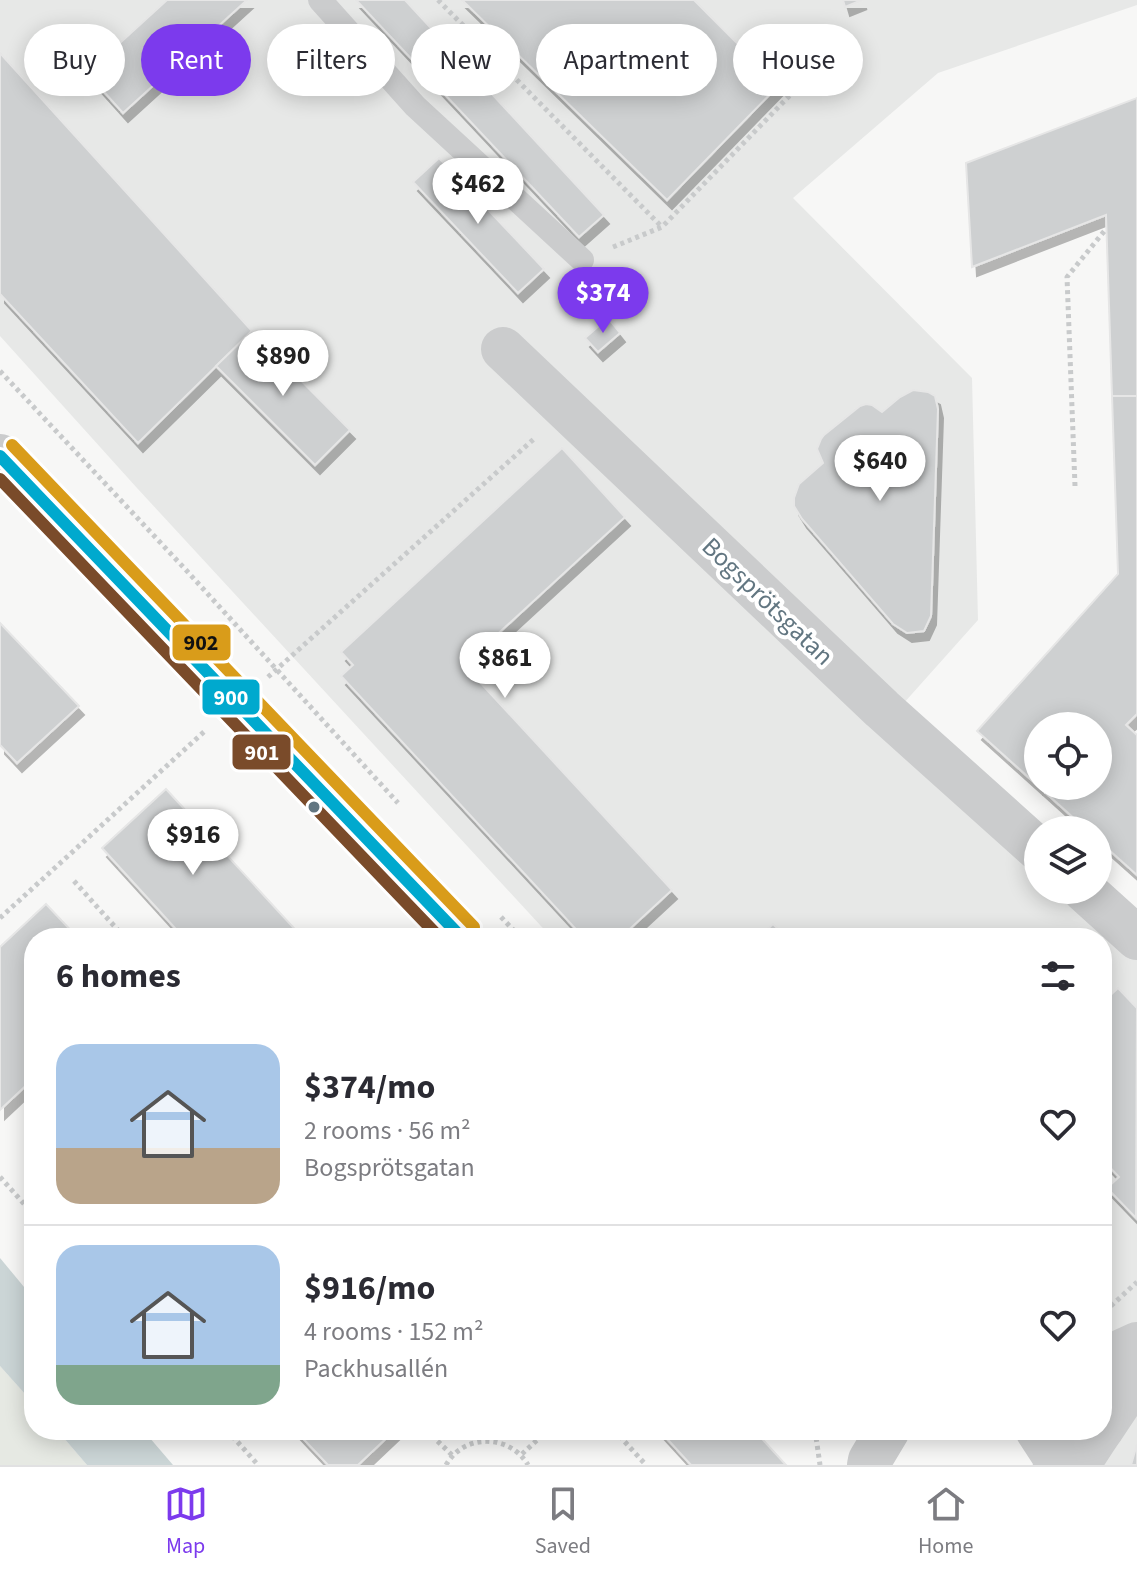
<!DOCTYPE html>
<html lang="en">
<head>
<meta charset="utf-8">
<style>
	:root { --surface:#fff; --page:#f7f7f7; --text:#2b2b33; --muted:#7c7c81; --line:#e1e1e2; --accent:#7c3aed }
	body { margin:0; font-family:"Source Sans 3",sans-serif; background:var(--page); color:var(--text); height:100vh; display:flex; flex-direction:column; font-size:30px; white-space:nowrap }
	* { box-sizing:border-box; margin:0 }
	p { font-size:26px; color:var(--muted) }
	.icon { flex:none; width:44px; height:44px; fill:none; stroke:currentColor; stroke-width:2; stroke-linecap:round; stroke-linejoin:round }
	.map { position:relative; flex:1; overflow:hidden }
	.details { position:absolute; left:24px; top:928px; width:1088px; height:512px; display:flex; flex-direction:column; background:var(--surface); border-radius:32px; box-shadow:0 4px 20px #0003 }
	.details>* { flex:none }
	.hud { position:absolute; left:24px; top:24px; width:1090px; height:72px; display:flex; gap:16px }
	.fabs { position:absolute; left:1024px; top:712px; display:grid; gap:16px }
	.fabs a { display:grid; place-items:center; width:88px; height:88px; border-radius:50%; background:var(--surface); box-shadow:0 4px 20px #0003; font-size:40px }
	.price { position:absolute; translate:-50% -68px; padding:0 18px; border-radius:28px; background:#fff; color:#222; font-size:26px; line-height:52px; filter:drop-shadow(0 2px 4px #0008) }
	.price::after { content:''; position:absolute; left:50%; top:48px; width:24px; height:18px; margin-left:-12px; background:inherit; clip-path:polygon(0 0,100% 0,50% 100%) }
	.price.current { background:var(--accent); color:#fff }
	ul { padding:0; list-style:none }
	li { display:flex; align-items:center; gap:24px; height:200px; padding:0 32px }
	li+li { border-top:2px solid var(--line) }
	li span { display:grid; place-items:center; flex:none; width:224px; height:160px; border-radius:24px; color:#555 }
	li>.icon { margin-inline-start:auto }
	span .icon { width:96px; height:96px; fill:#fffc; stroke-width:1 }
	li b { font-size:34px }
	h2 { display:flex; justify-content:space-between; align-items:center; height:96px; padding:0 32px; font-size:34px }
	.tag { padding:0 28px; border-radius:36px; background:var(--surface); box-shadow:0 4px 20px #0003; font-size:28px; line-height:72px }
	.tag.current { background:var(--accent); color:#fff }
	.dock { display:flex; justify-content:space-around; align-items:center; height:112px; border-top:2px solid var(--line); background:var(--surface); font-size:22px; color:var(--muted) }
	.dock a { display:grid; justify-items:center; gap:4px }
	.dock .current { color:var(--accent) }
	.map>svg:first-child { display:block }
	.built { fill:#e7e8e7 }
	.green { fill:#e6e9e3 }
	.water { fill:#cbd5d6 }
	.building { fill:#ced0d1; stroke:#e6e6e6; stroke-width:2; fill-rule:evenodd; filter:url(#shadow) }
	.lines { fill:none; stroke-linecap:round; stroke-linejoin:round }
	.path { stroke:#c8cacb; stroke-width:5; stroke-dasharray:4 4; stroke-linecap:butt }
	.service { stroke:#cbcccd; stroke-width:24 }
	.minor { stroke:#cbcccd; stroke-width:44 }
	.tertiary { stroke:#cbcccd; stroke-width:44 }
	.bus-1-casing { stroke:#fff; stroke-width:18 }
	.bus-2-casing { stroke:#fff; stroke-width:18 }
	.bus-3-casing { stroke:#fff; stroke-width:18 }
	.bus-1 { stroke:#00a9ce; stroke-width:12 }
	.bus-2 { stroke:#7a4b2a; stroke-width:12 }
	.bus-3 { stroke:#d99c1a; stroke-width:12 }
	.bus-dot { fill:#627681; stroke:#fff; stroke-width:3 }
	.labels { text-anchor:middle; stroke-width:8; stroke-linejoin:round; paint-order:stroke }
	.street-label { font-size:26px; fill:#627681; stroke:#fff }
	.line-badge { stroke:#fff; stroke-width:3 }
	.badge-label { font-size:22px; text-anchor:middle; font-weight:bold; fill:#fff }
	.pale-badge-label { font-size:22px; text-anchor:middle; font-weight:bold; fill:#111 }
</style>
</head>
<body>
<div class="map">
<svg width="1137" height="1465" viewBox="0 0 1137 1465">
	<defs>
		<filter id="shadow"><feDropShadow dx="5" dy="9" stdDeviation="0" flood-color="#0004"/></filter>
	</defs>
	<rect width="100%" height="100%" fill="#f7f7f6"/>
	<polygon class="built" points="0,0 1137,0 1137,5 938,73 793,198 972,378 978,620 903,704 1038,830 1038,890 1098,890 1137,909 1137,1465 1068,1465 1057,1430 1102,1430 1102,938 552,938 137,488 0,336"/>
	<polygon class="green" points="0,1366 34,1404 34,1430 57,1430 87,1465 0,1465"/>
	<g class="water">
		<polygon points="0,1258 34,1299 34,1404 0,1366"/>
		<polygon points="57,1430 143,1430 173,1465 87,1465"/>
	</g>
	<g class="building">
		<polygon points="167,0 247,0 123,113 87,73"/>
		<polygon points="356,0 405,0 604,215 579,237"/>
		<polygon points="462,0 694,0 779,85 667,200"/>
		<polygon points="843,0 862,0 845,7"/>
		<polygon points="0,53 252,331 138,443 0,294"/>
		<polygon points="1137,98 1137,396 1112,396 1106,215 972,267 966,163"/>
		<polygon points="439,158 544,269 518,293 413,182"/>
		<polygon points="608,318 620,333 598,352 585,338"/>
		<polygon points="252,331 350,430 315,465 216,366"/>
		<polygon points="913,390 928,392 935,396 938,409 931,616 924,631 907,633 893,624 802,519 794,506 794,498 799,484 823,463 817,449 821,439 824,435 860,406 866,404 872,405 882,412 900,397"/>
		<path d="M1112 396H1137V714L1126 725 1137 735V875L1098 840V830H1087L977 731 1118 574ZM1038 726H1098V786H1038Z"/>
		<polygon points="562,448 625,517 464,665 672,890 620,938 584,938 341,676 353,665 341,652"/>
		<polygon points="0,623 79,706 17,763 0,745"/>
		<polygon points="166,789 303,938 184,938 102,848"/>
		<polygon points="46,904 78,938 34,938 34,1078 0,1110 0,947"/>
		<polygon points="773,924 787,938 758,938"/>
		<polygon points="1118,988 1137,1008 1136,1218 1107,1188 1119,1177 1102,1159 1102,1003"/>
		<polygon points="295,1430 395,1430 358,1465 328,1465"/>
		<polygon points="659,1430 754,1430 786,1465 691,1465"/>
		<polygon points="1137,1444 1137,1465 1131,1465"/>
	</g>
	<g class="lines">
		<g class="path">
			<polyline points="438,0 662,227"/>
			<polyline points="613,247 662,227 830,54"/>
			<polyline points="0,371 186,570 398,803"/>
			<polyline points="1075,486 1067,277 1106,229"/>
			<polyline points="268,677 535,438"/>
			<polyline points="74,881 125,938"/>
			<polyline points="501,917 521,938"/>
			<polyline points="0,918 206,730"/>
			<polyline points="0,1177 34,1215"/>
			<polyline points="1111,1306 1137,1282"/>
			<polyline points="227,1430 258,1465"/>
			<polyline points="426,1430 452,1455"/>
			<polyline points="614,1430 646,1465"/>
			<polyline points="815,1430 820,1465"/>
			<polyline points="522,1454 548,1430"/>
			<path d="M446 1465C464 1433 510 1434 528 1465"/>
		</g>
		<polyline class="service" points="320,0 415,106 582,260"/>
		<g class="minor">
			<polyline points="503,349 882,709 1038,849"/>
			<polyline points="1084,890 1137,938"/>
			<polyline points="1102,1360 1137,1344"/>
			<polyline points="1102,1429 1137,1376"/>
			<polyline points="1078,1465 1101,1430"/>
		</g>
		<g class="tertiary">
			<polyline points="0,456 462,938"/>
			<polyline points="1037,1430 1054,1456 1055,1465"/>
			<polyline points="869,1465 870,1460 888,1430"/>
		</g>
		<defs>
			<polyline id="bus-1" points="0,456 462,938"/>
			<polyline id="bus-2" points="0,479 440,938"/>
			<polyline id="bus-3" points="12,445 474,927"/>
		</defs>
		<use href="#bus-1" class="bus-1-casing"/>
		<use href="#bus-2" class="bus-2-casing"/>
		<use href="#bus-3" class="bus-3-casing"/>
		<use href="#bus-1" class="bus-1"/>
		<use href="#bus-2" class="bus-2"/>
		<use href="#bus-3" class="bus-3"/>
	</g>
	<circle class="bus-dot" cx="314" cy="807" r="7"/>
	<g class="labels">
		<g class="street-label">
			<text transform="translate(768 601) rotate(44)" y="9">Bogsprötsgatan</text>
		</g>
	</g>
	<g class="line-badge">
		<rect x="171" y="623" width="61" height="39" rx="8" fill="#d99c1a"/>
		<rect x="201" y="678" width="60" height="38" rx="8" fill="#00a9ce"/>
		<rect x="231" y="733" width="61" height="38" rx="8" fill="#7a4b2a"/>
	</g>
	<g class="badge-label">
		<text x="231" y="705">900</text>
		<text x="262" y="760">901</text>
	</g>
	<g class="pale-badge-label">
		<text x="201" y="650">902</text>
	</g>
</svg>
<div class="fabs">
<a><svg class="icon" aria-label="locate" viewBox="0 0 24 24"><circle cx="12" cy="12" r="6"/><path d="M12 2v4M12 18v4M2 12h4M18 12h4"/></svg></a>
<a><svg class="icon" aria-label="layers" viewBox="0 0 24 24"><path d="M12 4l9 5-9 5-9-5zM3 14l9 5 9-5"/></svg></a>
</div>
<b class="price" style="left:478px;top:226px">$462</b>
<b class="price current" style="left:603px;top:335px">$374</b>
<b class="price" style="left:283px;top:398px">$890</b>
<b class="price" style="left:880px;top:503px">$640</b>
<b class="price" style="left:505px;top:700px">$861</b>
<b class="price" style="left:193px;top:877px">$916</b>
<div class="hud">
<a class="tag">Buy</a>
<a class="tag current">Rent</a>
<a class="tag">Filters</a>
<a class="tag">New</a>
<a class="tag">Apartment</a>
<a class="tag">House</a>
</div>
<section class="details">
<h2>6 homes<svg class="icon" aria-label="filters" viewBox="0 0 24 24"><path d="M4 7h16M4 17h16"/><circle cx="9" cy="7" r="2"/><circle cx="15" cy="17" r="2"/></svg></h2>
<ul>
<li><span style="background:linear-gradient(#a9c7e8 65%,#b9a48a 0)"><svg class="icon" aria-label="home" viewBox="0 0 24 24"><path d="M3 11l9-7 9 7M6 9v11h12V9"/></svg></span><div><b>$374/mo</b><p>2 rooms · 56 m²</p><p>Bogsprötsgatan</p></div><svg class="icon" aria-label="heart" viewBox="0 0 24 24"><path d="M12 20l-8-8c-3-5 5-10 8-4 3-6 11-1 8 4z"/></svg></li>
<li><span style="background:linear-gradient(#a9c7e8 75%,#7fa58c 0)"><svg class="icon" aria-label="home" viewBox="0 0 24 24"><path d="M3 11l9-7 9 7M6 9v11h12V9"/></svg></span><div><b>$916/mo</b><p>4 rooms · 152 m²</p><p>Packhusallén</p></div><svg class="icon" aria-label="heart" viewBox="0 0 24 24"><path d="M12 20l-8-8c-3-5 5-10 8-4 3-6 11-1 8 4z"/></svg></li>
</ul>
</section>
</div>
<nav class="dock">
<a class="current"><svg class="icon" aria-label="map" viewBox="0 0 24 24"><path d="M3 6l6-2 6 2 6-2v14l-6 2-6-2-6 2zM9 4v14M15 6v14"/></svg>Map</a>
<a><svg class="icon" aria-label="saved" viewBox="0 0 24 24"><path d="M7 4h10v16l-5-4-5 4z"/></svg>Saved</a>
<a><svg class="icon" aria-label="home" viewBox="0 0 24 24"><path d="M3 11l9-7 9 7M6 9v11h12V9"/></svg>Home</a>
</nav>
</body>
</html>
